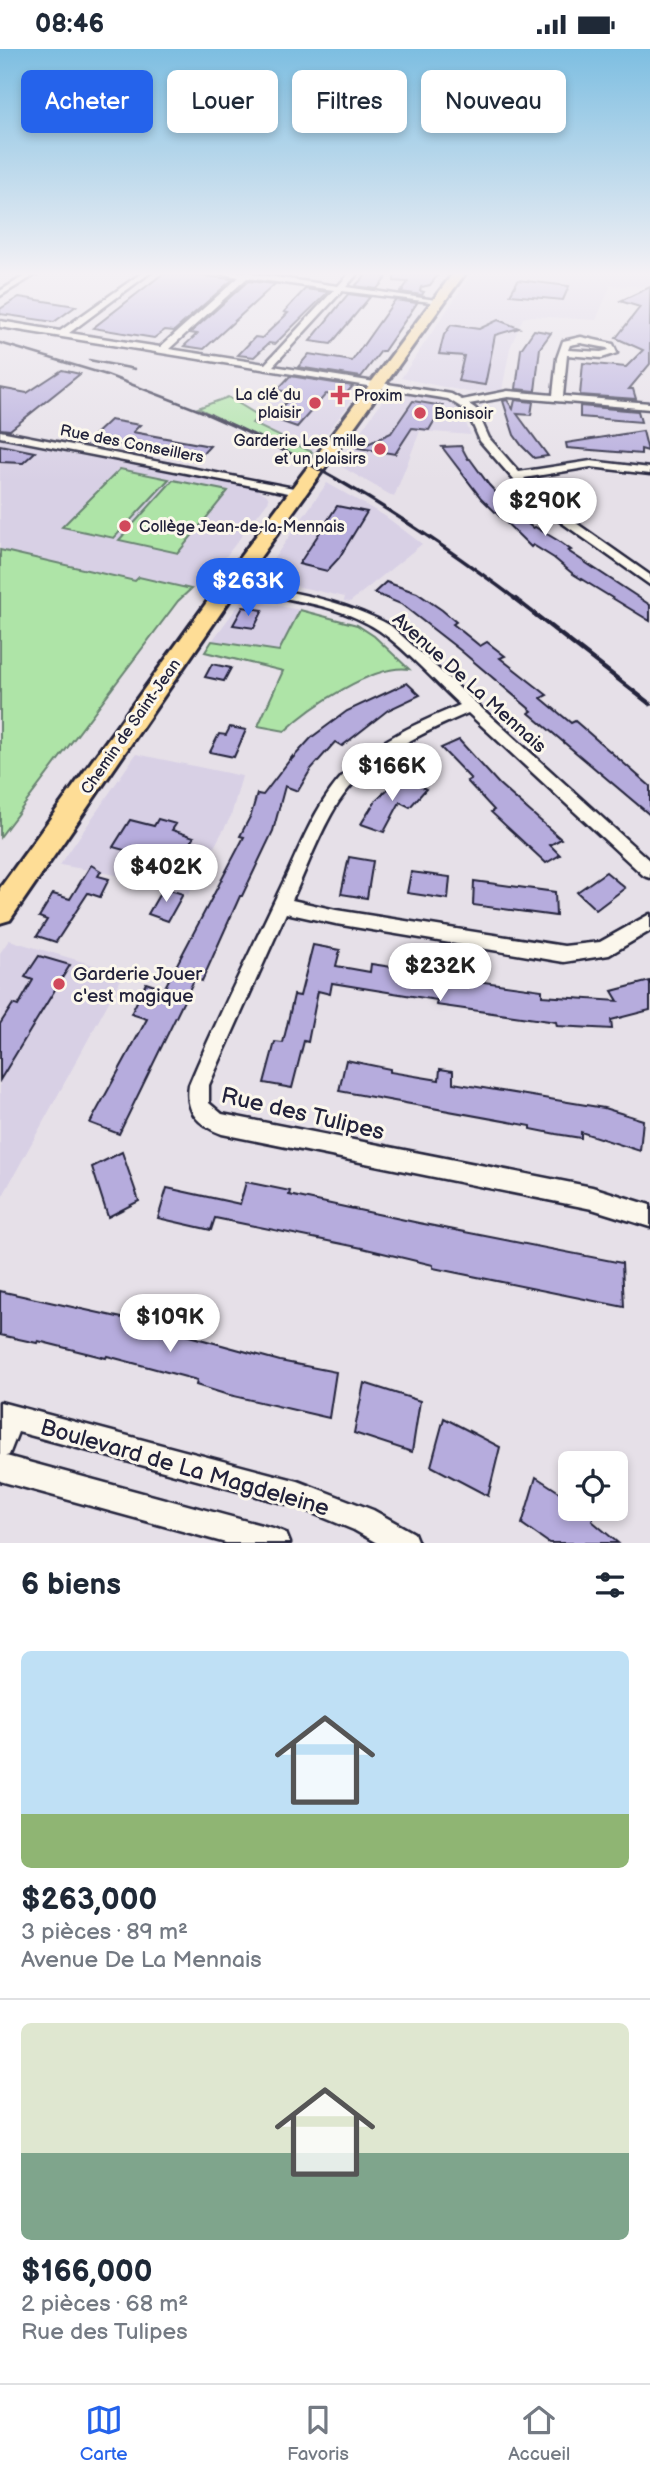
<!DOCTYPE html>
<html lang="fr">
<head>
<meta charset="utf-8">
<style>
	:root { --surface:#fff; --page:#f6f6f7; --text:#1f2937; --muted:#747a83; --line:#e0e1e3; --accent:#2563eb }
	body { margin:0; font-family:"Balsamiq Sans",sans-serif; background:var(--page); color:var(--text); height:100vh; display:flex; flex-direction:column; font-size:26px; white-space:nowrap }
	* { box-sizing:border-box; margin:0 }
	p { font-size:23px; color:var(--muted) }
	.icon { flex:none; width:38px; height:38px; fill:none; stroke:currentColor; stroke-width:2; stroke-linecap:round; stroke-linejoin:round }
	.map { position:relative; height:1494px; overflow:hidden }
	.drawer { display:flex; flex-direction:column; background:var(--surface); flex:1 }
	.drawer>* { flex:none }
	.guide { position:absolute; left:21px; top:21px; width:609px; height:63px; display:flex; gap:14px }
	.tools { position:absolute; left:558px; top:1402px; display:grid; gap:14px }
	.tools a { display:grid; place-items:center; width:70px; height:70px; border-radius:10px; background:var(--surface); box-shadow:0 4px 10px #0003; font-size:35px }
	.price { position:absolute; translate:-50% -60px; padding:0 16px; border-radius:24px; background:#fff; color:#222; font-size:23px; line-height:46px; filter:drop-shadow(0 2px 4px #0008) }
	.price::after { content:''; position:absolute; left:50%; top:42px; width:21px; height:16px; margin-left:-10px; background:inherit; clip-path:polygon(0 0,100% 0,50% 100%) }
	.price.selected { background:var(--accent); color:#fff }
	ul { padding:0; list-style:none }
	li { display:grid; align-content:center; gap:14px; height:371px; padding:0 21px }
	li+li { border-top:2px solid var(--line) }
	li span { display:grid; place-items:center; height:217px; border-radius:10px; color:#555 }
	li>.icon { margin-inline-start:auto }
	span .icon { width:126px; height:126px; fill:#fffc; stroke-width:1 }
	li b { font-size:30px }
	h2 { display:flex; justify-content:space-between; align-items:center; height:84px; padding:0 21px; font-size:30px }
	.tag { padding:0 24px; border-radius:10px; background:var(--surface); box-shadow:0 4px 10px #0003; font-size:24px; line-height:63px }
	.tag.selected { background:var(--accent); color:#fff }
	.status { display:flex; justify-content:space-between; align-items:center; height:49px; padding:0 35px; background:var(--surface); direction:ltr }
	.status svg { height:19px; fill:currentColor }
	.tabs { display:flex; justify-content:space-around; align-items:center; height:98px; border-top:2px solid var(--line); background:var(--surface); font-size:19px; color:var(--muted) }
	.tabs a { display:grid; justify-items:center; gap:4px }
	.tabs .selected { color:var(--accent) }
	.map>svg:first-child { display:block }
	.built { fill:#d8d0e5 }
	.green { fill:#aee4a7; stroke:#688371; stroke-width:2 }
	.building { fill:#b6acdd; stroke:#22223b; stroke-width:2 }
	.lines { fill:none; stroke-linecap:round; stroke-linejoin:round }
	.minor-casing { stroke:#22223b; stroke-width:5 }
	.primary-casing { stroke:#22223b; stroke-width:6 }
	.minor { fill:#fbf7ec; fill-rule:evenodd }
	.primary { fill:#fedd96; fill-rule:evenodd }
	.rail-far2 { stroke:#22223b; stroke-width:2.5 }
	.rail-far1 { stroke:#22223b; stroke-width:3.5 }
	.rail { stroke:#22223b; stroke-width:4.5 }
	.poi-dot { fill:#d1495b; stroke:#fbf7ec; stroke-width:2.5 }
	.labels { text-anchor:middle; stroke-width:6; stroke-linejoin:round; paint-order:stroke }
	.far-poi-label { font-size:16px; fill:#22223b; stroke:#fbf7ec; text-anchor:start }
	.far-street-label { font-size:16px; fill:#22223b; stroke:#fbf7ec }
	.street-label { font-size:19px; fill:#22223b; stroke:#fbf7ec }
	.poi-label { font-size:19px; fill:#22223b; stroke:#fbf7ec; text-anchor:start }
	.near-street-label { font-size:23px; fill:#22223b; stroke:#fbf7ec }
</style>
</head>
<body>
<div class="status"><b>08:46</b><svg viewBox="0 0 49 12"><path d="M0 12V9h3v3zM5 12V6h3v6zM10 12V3h3v9zM15 12V0h3v12zM26 1h20v11H26zM47 4h2v5h-2z"/></svg></div>
<div class="map">
<svg width="650" height="1494" viewBox="0 0 650 1494">
	<rect width="100%" height="100%" fill="#e6e0e8"/>
	<filter id="ink" filterUnits="userSpaceOnUse"><feTurbulence type="fractalNoise" baseFrequency=".0143" numOctaves="2"/><feDisplacementMap in="SourceGraphic" scale="14" xChannelSelector="R" yChannelSelector="G"/><feConvolveMatrix kernelMatrix="1 2 1 2 8 2 1 2 1" color-interpolation-filters="sRGB"/></filter>
	<g filter="url(#ink)">
		<g class="built">
			<polygon points="473,223 650,223 650,238 611,236 596,271 532,267 523,269 510,299 502,341 468,343 401,329"/>
			<polygon points="296,329 351,338 355,341 347,358 312,403 251,374"/>
			<polygon points="400,343 428,347 454,356 462,365 471,386 420,382 394,448 337,415 385,348"/>
			<polygon points="0,391 257,440 267,446 269,451 202,539 191,540 140,528 135,532 0,501"/>
			<polygon points="327,434 385,467 422,495 350,553 344,552 345,548 260,529"/>
			<polygon points="243,550 300,561 279,602 212,592"/>
			<polygon points="136,705 242,727 231,767 188,846 133,829 60,816"/>
			<polygon points="9,891 124,925 0,1152 0,904"/>
		</g>
		<g class="green">
			<polygon points="228,348 259,367 252,374 312,403 304,411 198,359"/>
			<polygon points="120,420 169,430 114,489 62,478"/>
			<polygon points="173,431 228,442 178,504 119,491"/>
			<polygon points="0,501 135,532 139,528 191,540 178,552 0,788"/>
			<path d="M300 561 357 576 374 587 409 620C374 615 310 658 285 682L258 677 283 622 205 603 212 592 279 602Z"/>
		</g>
		<g class="building">
			<polygon points="165,223 233,230 174,282 165,281 154,289 93,279"/>
			<polygon points="369,223 391,223 377,240 355,237"/>
			<polygon points="394,223 440,223 430,236 421,238 420,242 424,243 422,246 401,243 408,233 394,232"/>
			<polygon points="518,231 569,237 563,251 510,246"/>
			<polygon points="248,232 275,235 204,300 184,297 197,285 190,284"/>
			<polygon points="650,238 650,315 629,340 633,340 636,350 580,346 583,314 626,318 643,301 616,289 640,258 620,252"/>
			<polygon points="305,240 328,243 275,295 269,294 254,308 238,306 255,288 262,289 288,264 284,263"/>
			<polygon points="348,245 370,248 331,295 310,292"/>
			<polygon points="19,248 76,257 54,273 0,265 0,260"/>
			<polygon points="395,251 417,254 384,302 381,302 361,328 298,318 309,305 352,312"/>
			<polygon points="498,271 519,279 495,286 485,336 458,332 464,307 439,305 444,286 451,276 479,280"/>
			<polygon points="534,281 551,284 540,299 535,342 516,340 521,300"/>
			<polygon points="62,321 80,325 10,381 0,380 0,339 27,344"/>
			<polygon points="290,327 353,337 343,348 326,345 297,378 271,369 295,344 277,341"/>
			<polygon points="507,351 513,360 515,351 533,353 531,366 517,365 548,407 534,409 522,397 514,386 503,352"/>
			<polygon points="413,352 443,357 429,381 412,379 395,405 359,399 391,384"/>
			<polygon points="580,357 638,362 641,373 580,368"/>
			<polygon points="110,371 140,376 133,383 210,397 197,411 90,390"/>
			<polygon points="643,382 648,402 641,400 641,405 567,399 566,394"/>
			<polygon points="0,396 35,403 23,414 0,413"/>
			<polygon points="461,397 468,410 470,410 489,436 516,465 533,479 535,478 557,491 571,501 568,502 650,556 650,572 573,525 554,509 533,496 531,498 481,449 442,398"/>
			<polygon points="337,457 367,463 339,509 327,522 299,515"/>
			<polygon points="386,533 417,544 442,561 456,573 453,575 480,597 487,593 505,607 500,609 547,646 541,649 571,674 575,672 650,737 650,766 529,664 532,662 460,601 401,555 374,544"/>
			<polygon points="243,558 263,561 254,579 233,576"/>
			<polygon points="212,615 231,619 224,632 205,628"/>
			<polygon points="407,634 420,646 388,661 342,697 335,693 311,720 298,742 285,737 273,782 242,847 240,847 202,932 195,929 119,1085 90,1074 147,970 131,965 146,934 164,940 244,788 240,787 251,766 257,745 263,746 292,708 292,710 312,688 347,662"/>
			<polygon points="230,678 246,681 234,708 210,703 219,685 226,686"/>
			<polygon points="459,691 499,735 561,790 550,796 560,806 546,814 491,763 494,761 467,732 471,730 441,699"/>
			<polygon points="402,727 426,740 410,758 400,753 384,783 361,775 376,751"/>
			<polygon points="158,770 176,775 172,781 194,788 178,816 113,798 130,771 154,777"/>
			<polygon points="349,808 373,812 367,849 341,845"/>
			<polygon points="91,816 101,822 98,827 109,830 100,848 88,844 56,893 37,887 47,871 39,868 53,845 70,850"/>
			<polygon points="411,823 450,828 448,850 407,844"/>
			<polygon points="606,823 625,839 596,861 577,843"/>
			<polygon points="474,832 555,843 556,867 473,856"/>
			<polygon points="163,839 183,845 168,872 148,865"/>
			<polygon points="313,896 340,901 336,917 370,923 371,915 426,923 426,925 542,941 542,947 618,952 612,942 650,932 650,961 611,971 612,980 557,977 556,973 436,956 437,951 332,934 330,945 318,942 308,993 304,992 292,1039 264,1034 275,993 283,994 294,946 300,947"/>
			<polygon points="39,907 70,916 0,1031 0,975 13,955 18,957 33,931 25,928"/>
			<polygon points="346,1011 390,1020 390,1023 439,1031 440,1020 453,1022 453,1034 604,1059 643,1071 640,1102 581,1083 581,1089 556,1085 531,1080 531,1077 339,1042"/>
			<polygon points="122,1103 139,1152 108,1168 92,1118"/>
			<polygon points="246,1133 290,1142 289,1146 419,1174 622,1214 624,1258 433,1219 433,1216 362,1199 215,1169 211,1181 158,1169 167,1139 240,1155"/>
			<polygon points="0,1242 131,1271 280,1312 336,1323 329,1369 225,1345 196,1336 197,1331 107,1307 106,1309 38,1292 37,1294 0,1286"/>
			<polygon points="364,1334 420,1352 412,1403 354,1384"/>
			<polygon points="444,1369 500,1398 488,1447 431,1417"/>
			<polygon points="536,1428 570,1450 570,1460 584,1460 594,1466 592,1472 618,1494 549,1494 522,1475"/>
		</g>
		<g class="lines">
			<defs>
				<g id="minor">
					<polygon points="31,223 40,223 0,247 0,242"/>
					<path d="M143 223H151L69 284 160 298 239 228 212 223H252V225L338 237 351 223H359L346 238 443 252 439 254 342 242 273 317 451 345 462 351 508 342 553 346 557 309 563 292 581 288 613 295 617 304 602 309 567 306 563 347 650 354V360L508 348 469 355 476 360 489 389 519 423 591 412 650 419V425L591 418 524 429 542 450 650 526V536L534 454 480 392 467 362 448 350 0 278V272L60 282ZM247 229 334 241 265 315 169 300ZM581 294 607 299 609 301 601 303 568 301 570 296Z"/>
					<polygon points="0,382 299,440 305,443 299,446 0,388"/>
					<path d="M230 531C285 543 341 549 391 577L650 812V829L644 827 468 664C420 685 368 708 338 754 319 784 307 819 292 851L336 861 564 897 600 893 650 865V882L609 906 564 913 336 875 286 864 209 1036V1054L222 1065 592 1138 650 1156V1178L592 1160 222 1085C198 1076 185 1063 189 1036 217 969 250 904 281 838 300 799 315 755 346 723 377 691 420 673 460 656 435 633 408 602 380 582 336 552 276 550 226 538V532Z"/>
					<polygon points="0,1353 298,1432 373,1461 414,1484 418,1494 377,1494 354,1481 298,1458 18,1383 9,1406 6,1407 276,1480 286,1484 290,1494 226,1494 0,1432"/>
				</g>
				<polygon id="primary" points="454,223 466,223 238,539 10,871 0,874 0,839 223,531"/>
			</defs>
			<use href="#minor" class="minor-casing"/>
			<use href="#primary" class="primary-casing"/>
			<use href="#minor" class="minor"/>
			<use href="#primary" class="primary"/>
			<g class="rail-far2">
				<polyline points="0,294 107,326 211,366"/>
				<polyline points="89,311 135,320"/>
			</g>
			<path class="rail-far1" d="M207 365C318 412 420 478 517 551"/>
			<polyline class="rail" points="514,549 650,655"/>
		</g>
	</g>
	<linearGradient id="sky" x2="0" y2="1"><stop stop-color="#7dbee1"/><stop offset="0.52" stop-color="#f4f1f5"/><stop offset="1" stop-color="#f4f1f5" stop-opacity="0"/></linearGradient>
	<rect width="650" height="432" fill="url(#sky)"/>
	<g class="poi-dot">
		<path d="M336.5 335.5h7v7h7v7h-7v7h-7v-7h-7v-7h7z"/>
		<circle cx="315" cy="354" r="7"/>
		<circle cx="420" cy="364" r="7"/>
		<circle cx="380" cy="400" r="7"/>
		<circle cx="125" cy="477" r="7"/>
		<circle cx="59" cy="935" r="7"/>
	</g>
	<g class="labels">
		<g class="far-poi-label">
			<text x="301" y="351" text-anchor="end">La clé du<tspan x="301" dy="18">plaisir</tspan></text>
			<text x="354" y="352">Proxim</text>
			<text x="434" y="370">Bonisoir</text>
			<text x="366" y="397" text-anchor="end">Garderie Les mille<tspan x="366" dy="18">et un plaisirs</tspan></text>
			<text x="139" y="483">Collège Jean-de-la-Mennais</text>
		</g>
		<g class="far-street-label">
			<text transform="translate(132 394) rotate(11)" y="6">Rue des Conseillers</text>
			<text transform="translate(130 677) rotate(-55)" y="6">Chemin de Saint-Jean</text>
		</g>
		<g class="street-label">
			<text transform="translate(470 633) rotate(42)" y="7">Avenue De La Mennais</text>
		</g>
		<g class="poi-label">
			<text x="73" y="931">Garderie Jouer<tspan x="73" dy="22">c'est magique</tspan></text>
		</g>
		<g class="near-street-label">
			<text transform="translate(303 1064) rotate(13)" y="8">Rue des Tulipes</text>
			<text transform="translate(185 1418) rotate(16)" y="8">Boulevard de La Magdeleine</text>
		</g>
	</g>
</svg>
<div class="tools">
<a><svg class="icon" aria-label="locate" viewBox="0 0 24 24"><circle cx="12" cy="12" r="6"/><path d="M12 2v4M12 18v4M2 12h4M18 12h4"/></svg></a>
</div>
<b class="price" style="left:545px;top:489px">$290K</b>
<b class="price selected" style="left:248px;top:569px">$263K</b>
<b class="price" style="left:392px;top:754px">$166K</b>
<b class="price" style="left:166px;top:855px">$402K</b>
<b class="price" style="left:440px;top:954px">$232K</b>
<b class="price" style="left:170px;top:1305px">$109K</b>
<div class="guide">
<a class="tag selected">Acheter</a>
<a class="tag">Louer</a>
<a class="tag">Filtres</a>
<a class="tag">Nouveau</a>
</div>
</div>
<section class="drawer">
<h2>6 biens<svg class="icon" aria-label="filters" viewBox="0 0 24 24"><path d="M4 7h16M4 17h16"/><circle cx="9" cy="7" r="2"/><circle cx="15" cy="17" r="2"/></svg></h2>
<ul>
<li><span style="background:linear-gradient(#bfe0f5 75%,#8fb573 0)"><svg class="icon" aria-label="home" viewBox="0 0 24 24"><path d="M3 11l9-7 9 7M6 9v11h12V9"/></svg></span><div><b>$263,000</b><p>3 pièces · 89 m²</p><p>Avenue De La Mennais</p></div></li>
<li><span style="background:linear-gradient(#dfe7d0 60%,#7fa58c 0)"><svg class="icon" aria-label="home" viewBox="0 0 24 24"><path d="M3 11l9-7 9 7M6 9v11h12V9"/></svg></span><div><b>$166,000</b><p>2 pièces · 68 m²</p><p>Rue des Tulipes</p></div></li>
</ul>
</section>
<nav class="tabs">
<a class="selected"><svg class="icon" aria-label="map" viewBox="0 0 24 24"><path d="M3 6l6-2 6 2 6-2v14l-6 2-6-2-6 2zM9 4v14M15 6v14"/></svg>Carte</a>
<a><svg class="icon" aria-label="saved" viewBox="0 0 24 24"><path d="M7 4h10v16l-5-4-5 4z"/></svg>Favoris</a>
<a><svg class="icon" aria-label="home" viewBox="0 0 24 24"><path d="M3 11l9-7 9 7M6 9v11h12V9"/></svg>Accueil</a>
</nav>
</body>
</html>
